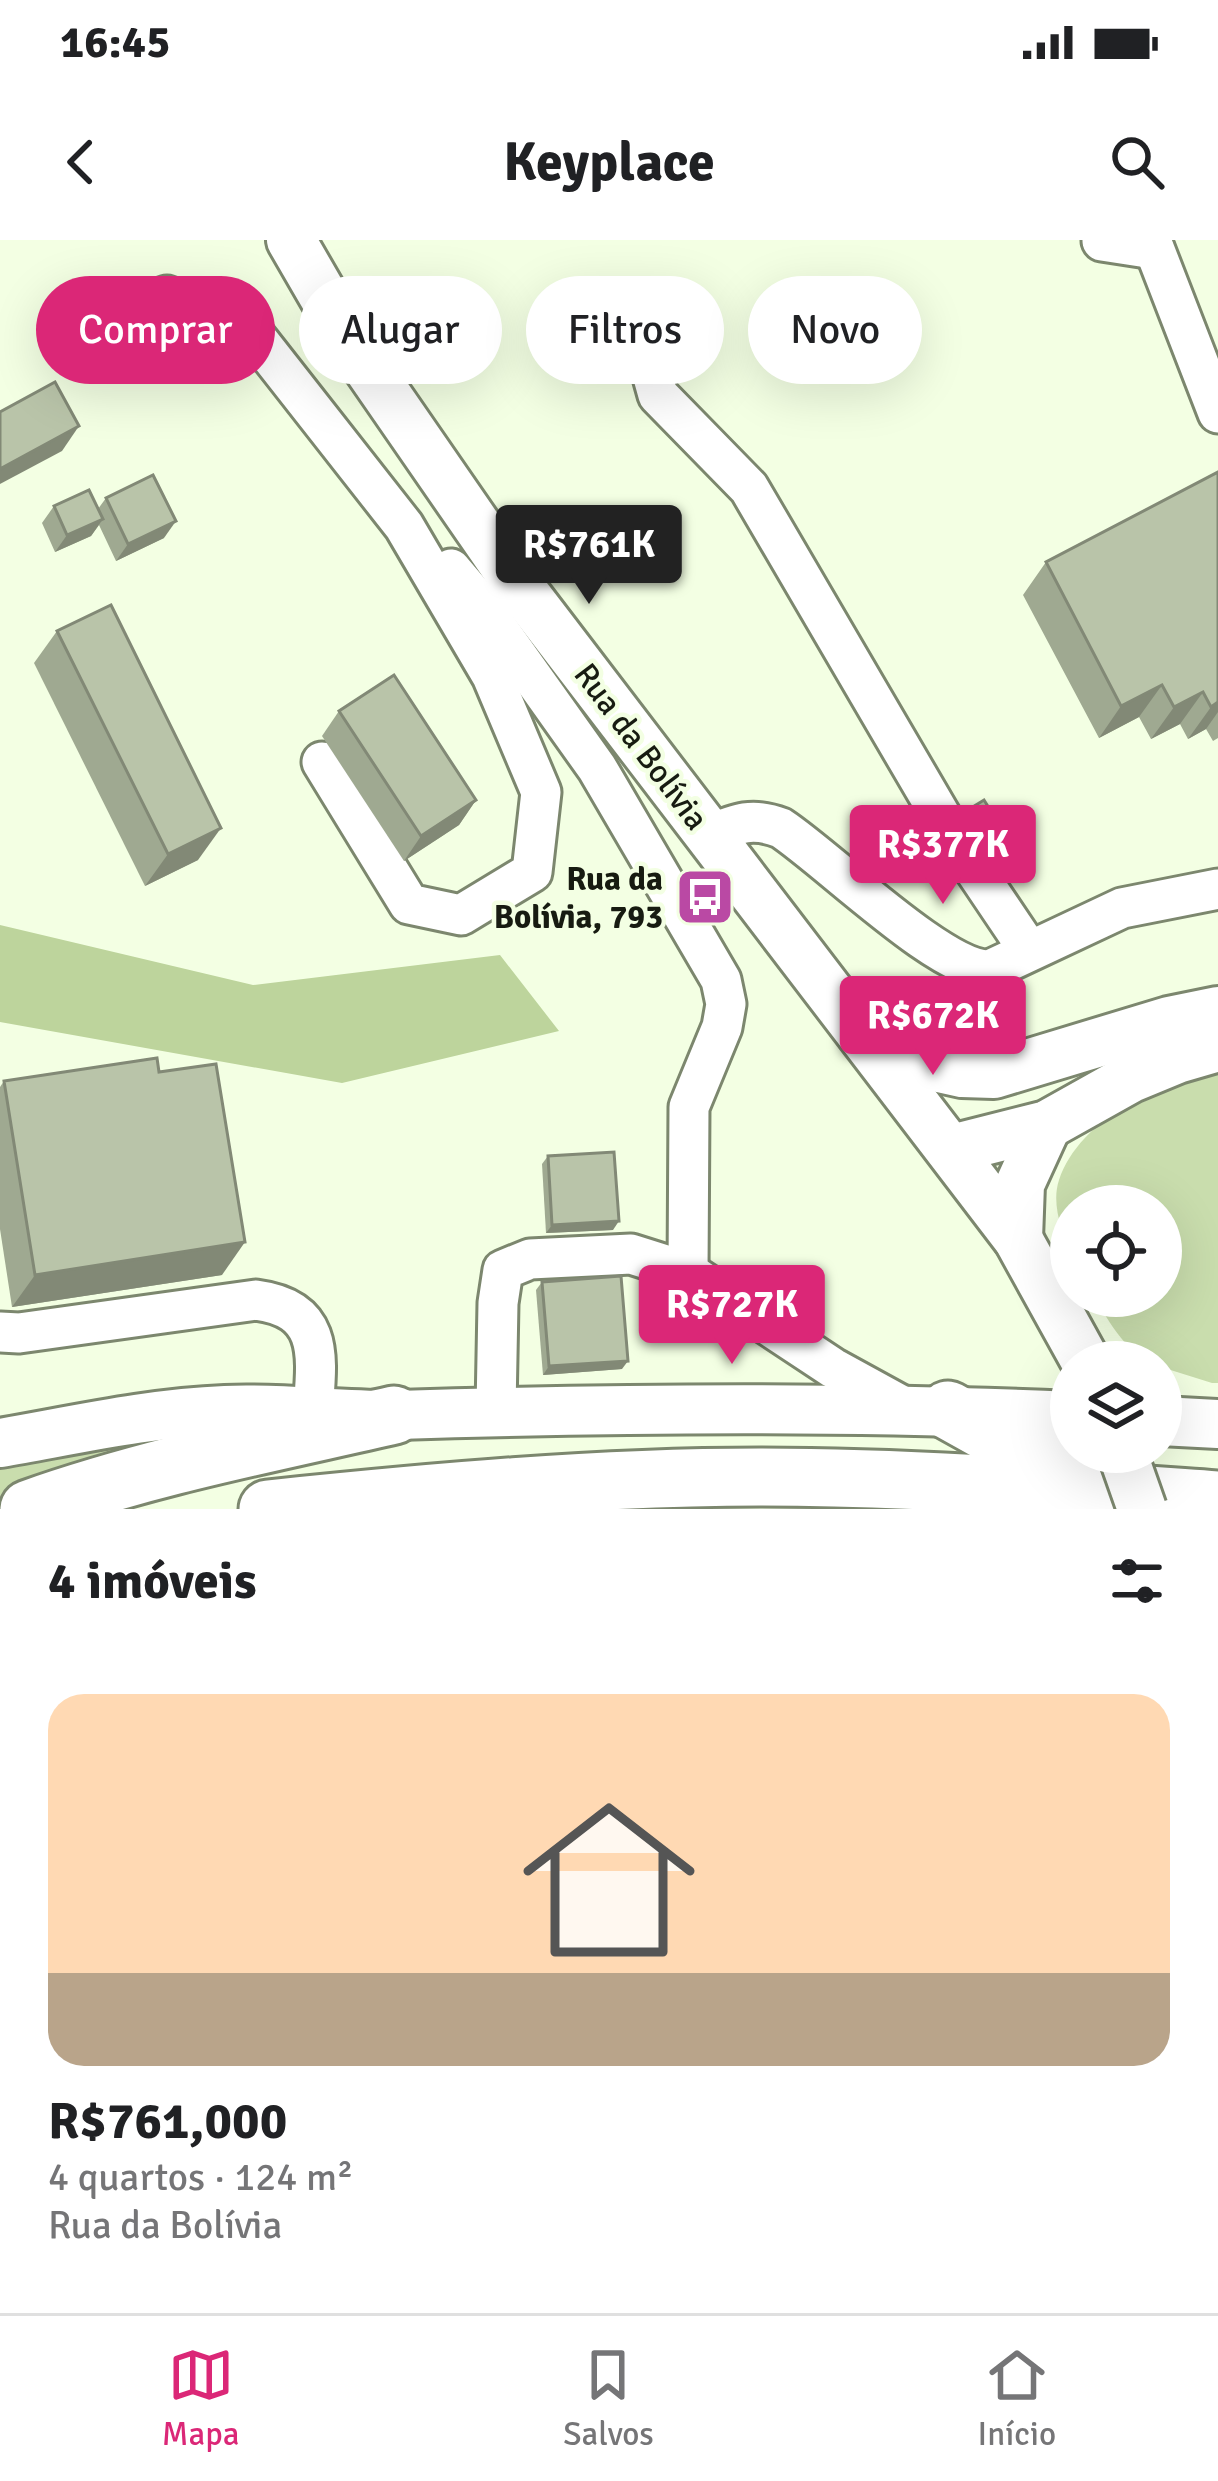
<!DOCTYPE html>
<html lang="pt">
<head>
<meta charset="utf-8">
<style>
	:root { --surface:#fff; --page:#f6f6f6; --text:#202124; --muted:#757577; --line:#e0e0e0; --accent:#db2777 }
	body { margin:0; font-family:Signika,sans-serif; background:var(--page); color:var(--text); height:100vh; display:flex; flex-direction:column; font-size:45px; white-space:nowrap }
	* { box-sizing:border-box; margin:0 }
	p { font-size:39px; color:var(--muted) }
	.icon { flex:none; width:66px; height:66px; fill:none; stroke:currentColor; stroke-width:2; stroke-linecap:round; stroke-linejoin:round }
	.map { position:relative; height:1269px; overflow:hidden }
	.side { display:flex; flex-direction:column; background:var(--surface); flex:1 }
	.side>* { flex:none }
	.guide { position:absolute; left:36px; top:36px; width:1146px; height:108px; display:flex; gap:24px }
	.controls { position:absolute; left:1050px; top:945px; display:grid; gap:24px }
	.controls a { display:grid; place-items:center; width:132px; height:132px; border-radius:50%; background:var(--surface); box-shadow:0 12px 48px #0002; font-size:60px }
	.price { position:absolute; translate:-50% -102px; padding:0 27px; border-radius:12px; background:var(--accent); color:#fff; font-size:39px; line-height:78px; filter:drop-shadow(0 3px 6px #0008) }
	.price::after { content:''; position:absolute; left:50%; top:72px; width:36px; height:27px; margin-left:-18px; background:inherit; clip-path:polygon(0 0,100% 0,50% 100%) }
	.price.on { background:#222; color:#fff }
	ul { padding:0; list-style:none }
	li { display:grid; align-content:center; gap:24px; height:636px; padding:0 48px }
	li+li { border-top:3px solid var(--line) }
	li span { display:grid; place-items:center; height:372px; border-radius:36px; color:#555 }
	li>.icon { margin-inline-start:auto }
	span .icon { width:216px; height:216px; fill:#fffc; stroke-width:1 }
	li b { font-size:51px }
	h2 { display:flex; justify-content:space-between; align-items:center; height:144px; padding:0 48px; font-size:51px }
	.pill { padding:0 42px; border-radius:54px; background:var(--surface); box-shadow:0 12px 48px #0002; font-size:42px; line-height:108px }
	.pill.on { background:var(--accent); color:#fff }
	.status { display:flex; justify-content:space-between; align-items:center; height:84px; padding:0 60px; background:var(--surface); direction:ltr }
	.status svg { height:33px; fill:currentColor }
	header { display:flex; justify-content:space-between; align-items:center; height:156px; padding:0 48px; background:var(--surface); font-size:54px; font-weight:700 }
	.dock { display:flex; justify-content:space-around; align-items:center; height:168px; border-top:3px solid var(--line); background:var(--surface); font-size:33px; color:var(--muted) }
	.dock a { display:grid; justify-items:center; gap:6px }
	.dock .on { color:var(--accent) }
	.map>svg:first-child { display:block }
	.green { fill:#c9ddad }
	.forest { fill:#bdd49c }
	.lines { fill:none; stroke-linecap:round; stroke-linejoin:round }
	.minor-casing { stroke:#7c876e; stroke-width:45 }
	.major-casing { stroke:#7c876e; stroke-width:54 }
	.highway-casing { stroke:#7c876e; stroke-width:63 }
	.minor { stroke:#fff; stroke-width:39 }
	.major { stroke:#fff; stroke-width:48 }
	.highway { stroke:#fff; stroke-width:57 }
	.major-bridge-casing { stroke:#7c876e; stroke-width:54; stroke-linecap:butt }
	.major-bridge { stroke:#fff; stroke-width:48 }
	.wall { fill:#9fa991 }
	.shaded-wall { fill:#828976 }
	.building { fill:#b9c4a9; stroke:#828976; stroke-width:3 }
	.labels { text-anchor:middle; stroke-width:9; stroke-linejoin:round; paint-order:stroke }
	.street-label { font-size:33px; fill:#171b11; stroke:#f3ffe3 }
	.poi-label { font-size:33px; font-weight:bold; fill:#171b11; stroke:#f3ffe3; text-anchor:end }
</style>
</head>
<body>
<div class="status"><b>16:45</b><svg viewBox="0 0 49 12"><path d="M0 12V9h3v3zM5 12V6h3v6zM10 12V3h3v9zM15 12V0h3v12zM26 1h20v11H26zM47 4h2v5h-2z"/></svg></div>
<header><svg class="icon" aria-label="back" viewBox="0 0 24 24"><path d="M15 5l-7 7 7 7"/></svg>Keyplace<svg class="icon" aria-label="search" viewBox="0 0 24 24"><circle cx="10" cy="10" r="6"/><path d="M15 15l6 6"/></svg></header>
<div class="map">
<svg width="1218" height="1269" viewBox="0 0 1218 1269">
	<rect width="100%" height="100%" fill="#f3ffe3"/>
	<g class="green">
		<path d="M1218 828V1143H1212L1161 1127V1122C1130 1122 1108 1080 1094 1056H1161V966H1071V1014C1062 992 1051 964 1059 940 1081 877 1159 844 1218 828Z"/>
		<polygon points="223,1189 0,1256 0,1225"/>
	</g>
	<polygon class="forest" points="0,685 253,745 500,715 559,791 342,843 0,782"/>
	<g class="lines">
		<defs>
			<g id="minor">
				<polyline points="1151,0 1218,173"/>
				<polyline points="1102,1 1154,9"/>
				<polyline points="113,75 167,56 247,86 404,286 492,436 541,552 532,632 461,675 409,664 322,522"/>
				<polyline points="643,101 658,155 749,248 956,602 1028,709"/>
				<polyline points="451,329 479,362 597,528 721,740 726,764 722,787 689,867 688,1032"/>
				<path d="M710 595C737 583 753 577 781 588 827 618 942 732 990 730L1122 668 1218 649"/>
				<path d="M0 1092 19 1093 256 1060C325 1069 317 1117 313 1171"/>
				<polyline points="496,1169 498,1063 503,1030 530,1019 631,1014 688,1032 833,1128 906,1168"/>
			</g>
			<g id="major">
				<polyline points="291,0 350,102 513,338 1018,999 1086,1122"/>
				<polyline points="875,795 935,827 962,833 994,834 1169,781 1218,771"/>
				<polyline points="952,909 1047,885 1131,838 1177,819 1218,807"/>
				<polyline points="1018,999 1020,944 1047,885"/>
				<polyline points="1161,1181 1218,1184"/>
				<path d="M0 1203C75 1190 149 1173 225 1170 282 1167 340 1176 398 1175 622 1168 846 1166 1071 1176"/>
			</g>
			<g id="highway">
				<polyline points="948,1170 1079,1243"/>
				<path d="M29 1269C147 1227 272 1203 394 1175"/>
				<path d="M268 1269C432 1252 596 1237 761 1237 914 1237 1066 1249 1218 1260"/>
			</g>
		</defs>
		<use href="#minor" class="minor-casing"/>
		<use href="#major" class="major-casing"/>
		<use href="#highway" class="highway-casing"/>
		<use href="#minor" class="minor"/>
		<use href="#major" class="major"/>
		<use href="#highway" class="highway"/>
		<defs>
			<polyline id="major-bridge" points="1122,1212 1142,1269"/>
		</defs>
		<use href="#major-bridge" class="major-bridge-casing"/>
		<use href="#major-bridge" class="major-bridge"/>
	</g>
	<g class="wall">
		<polygon points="1218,232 1218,498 1213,501 1206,489 1188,499 1180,484 1151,499 1139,477 1099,498 1023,355 1046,322"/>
		<polygon points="106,258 164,298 116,321 99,285 91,296 55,312 42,283 54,266 98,269"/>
		<polygon points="57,391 198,620 145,646 34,423"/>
		<polygon points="339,471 476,560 459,585 404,621 322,496"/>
		<polygon points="958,576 991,590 964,606 952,585"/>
		<polygon points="159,832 222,1035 12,1067 0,989 0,847 4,841"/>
		<polygon points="548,916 613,990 546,993 542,924"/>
		<polygon points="542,1042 622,1129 543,1135 536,1050"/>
	</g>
	<g class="shaded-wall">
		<polygon points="79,186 62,211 0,244 0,229"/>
		<polygon points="103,279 91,296 55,312 67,295"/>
		<polygon points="176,281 164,298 116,321 128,304"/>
		<polygon points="1162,445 1139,477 1099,498 1121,466"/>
		<polygon points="1203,452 1180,484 1151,499 1174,467"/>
		<polygon points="1218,462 1218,472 1206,489 1188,499 1211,467"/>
		<polygon points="476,560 459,585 404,621 421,596"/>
		<polygon points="997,581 991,590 964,606 970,597"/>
		<polygon points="221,588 198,620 145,646 168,614"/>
		<polygon points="619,981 613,990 546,993 552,985"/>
		<polygon points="245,1002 222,1035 12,1067 35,1035"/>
		<polygon points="628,1121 622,1129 543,1135 549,1126"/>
	</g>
	<g class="building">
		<polygon points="55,142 79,186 0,229 0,172"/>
		<polygon points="1218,232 1218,462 1211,467 1203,452 1174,467 1162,445 1121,466 1046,322"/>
		<polygon points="153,235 176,281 128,304 106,258"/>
		<polygon points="89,250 103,279 67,295 54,266"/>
		<polygon points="111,365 221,588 168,614 57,391"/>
		<polygon points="394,435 476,560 421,596 339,471"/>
		<polygon points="984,560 997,581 970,597 958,576"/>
		<polygon points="157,818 159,832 216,824 245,1002 35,1035 4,841"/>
		<polygon points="614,912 619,981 552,985 548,916"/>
		<polygon points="621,1036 628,1121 549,1126 542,1042"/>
	</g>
	<defs>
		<symbol id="bus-square" viewBox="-11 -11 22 22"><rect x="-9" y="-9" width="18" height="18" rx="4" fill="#ba49a4" stroke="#f3ffe3"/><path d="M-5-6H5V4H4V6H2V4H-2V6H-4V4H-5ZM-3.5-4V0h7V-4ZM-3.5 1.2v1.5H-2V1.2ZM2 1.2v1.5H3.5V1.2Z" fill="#fff"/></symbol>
	</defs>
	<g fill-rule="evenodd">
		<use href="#bus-square" x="672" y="624" width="66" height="66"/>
	</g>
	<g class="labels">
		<g class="street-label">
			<text transform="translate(642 506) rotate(53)" y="12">Rua da Bolívia</text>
		</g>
		<g class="poi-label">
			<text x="663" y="650">Rua da<tspan x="663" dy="38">Bolívia, 793</tspan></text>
		</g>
	</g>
</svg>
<div class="controls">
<a><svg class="icon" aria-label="locate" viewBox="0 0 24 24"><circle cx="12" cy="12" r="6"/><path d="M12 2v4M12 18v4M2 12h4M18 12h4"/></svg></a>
<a><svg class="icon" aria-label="layers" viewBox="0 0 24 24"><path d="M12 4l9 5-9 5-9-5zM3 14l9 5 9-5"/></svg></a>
</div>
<b class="price on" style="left:589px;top:367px">R$761K</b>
<b class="price" style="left:943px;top:667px">R$377K</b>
<b class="price" style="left:933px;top:838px">R$672K</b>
<b class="price" style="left:732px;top:1127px">R$727K</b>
<div class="guide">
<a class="pill on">Comprar</a>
<a class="pill">Alugar</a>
<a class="pill">Filtros</a>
<a class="pill">Novo</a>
</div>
</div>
<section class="side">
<h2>4 imóveis<svg class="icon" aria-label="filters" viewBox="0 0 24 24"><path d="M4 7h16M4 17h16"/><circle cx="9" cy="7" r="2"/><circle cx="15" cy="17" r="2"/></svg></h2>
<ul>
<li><span style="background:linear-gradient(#ffd9b3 75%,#b9a48a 0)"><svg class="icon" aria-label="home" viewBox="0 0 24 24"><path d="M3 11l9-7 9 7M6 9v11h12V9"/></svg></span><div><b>R$761,000</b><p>4 quartos · 124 m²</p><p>Rua da Bolívia</p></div></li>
</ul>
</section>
<nav class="dock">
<a class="on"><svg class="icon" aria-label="map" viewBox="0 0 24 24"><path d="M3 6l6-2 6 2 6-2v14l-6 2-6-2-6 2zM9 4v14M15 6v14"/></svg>Mapa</a>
<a><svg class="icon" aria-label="saved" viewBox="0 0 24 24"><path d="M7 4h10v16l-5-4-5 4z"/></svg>Salvos</a>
<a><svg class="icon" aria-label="home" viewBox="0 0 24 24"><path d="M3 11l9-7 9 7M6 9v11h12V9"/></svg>Início</a>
</nav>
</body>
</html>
